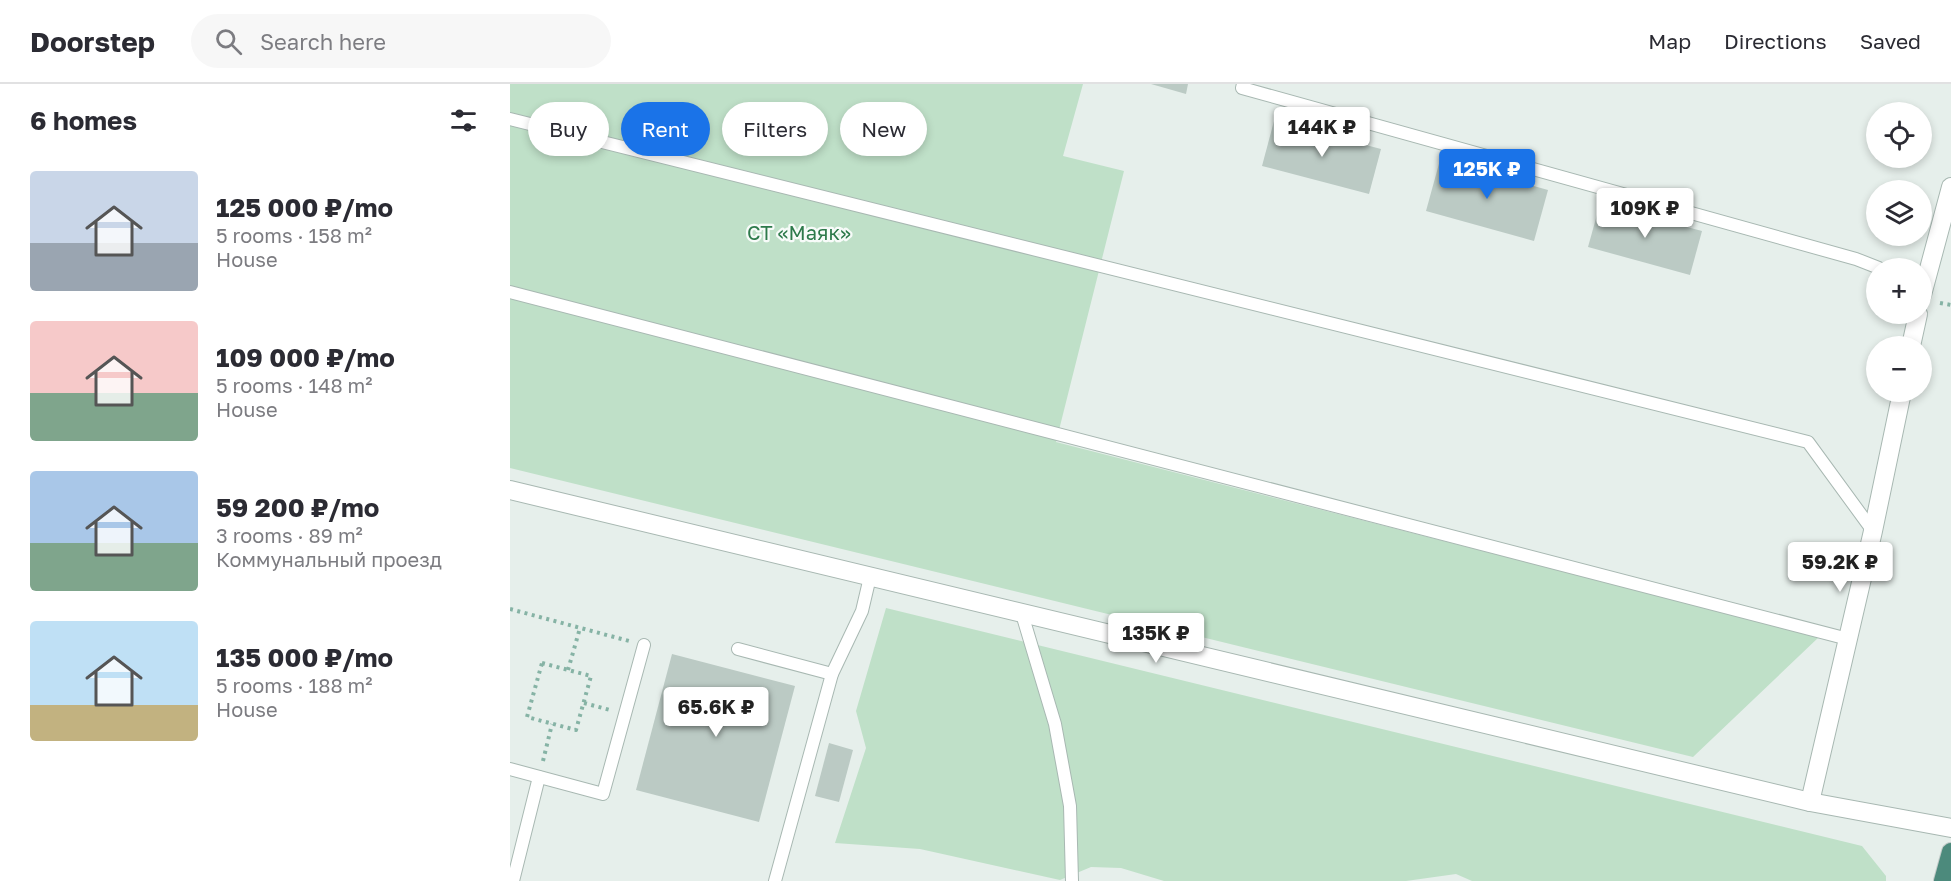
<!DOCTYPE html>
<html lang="en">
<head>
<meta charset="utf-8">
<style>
	:root { --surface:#fff; --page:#f7f7f7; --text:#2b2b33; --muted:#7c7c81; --line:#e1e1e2; --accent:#1a73e8 }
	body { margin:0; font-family:"Golos Text",sans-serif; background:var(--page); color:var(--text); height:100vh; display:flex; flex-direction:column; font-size:22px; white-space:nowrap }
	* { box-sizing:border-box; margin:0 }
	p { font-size:20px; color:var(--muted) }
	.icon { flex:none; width:33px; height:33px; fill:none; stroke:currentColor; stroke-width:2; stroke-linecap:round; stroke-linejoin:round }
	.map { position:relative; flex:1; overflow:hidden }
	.side { display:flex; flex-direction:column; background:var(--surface); width:510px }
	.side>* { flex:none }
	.guide { position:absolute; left:18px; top:18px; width:570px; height:54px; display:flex; gap:12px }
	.tools { position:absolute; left:1356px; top:18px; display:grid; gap:12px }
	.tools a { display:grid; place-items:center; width:66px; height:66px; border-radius:50%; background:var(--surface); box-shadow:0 3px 9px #0003; font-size:30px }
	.price { position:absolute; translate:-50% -51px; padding:0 14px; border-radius:6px; background:#fff; color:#222; font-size:20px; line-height:39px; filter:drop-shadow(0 2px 3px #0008) }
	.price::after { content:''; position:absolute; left:50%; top:36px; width:18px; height:14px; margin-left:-9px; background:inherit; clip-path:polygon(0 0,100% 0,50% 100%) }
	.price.on { background:var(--accent); color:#fff }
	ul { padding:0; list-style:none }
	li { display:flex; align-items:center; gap:18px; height:150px; padding:0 30px }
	li span { display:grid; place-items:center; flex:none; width:168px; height:120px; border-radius:6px; color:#555 }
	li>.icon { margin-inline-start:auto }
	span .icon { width:72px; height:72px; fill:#fffc; stroke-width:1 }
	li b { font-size:26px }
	h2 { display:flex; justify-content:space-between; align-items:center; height:72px; padding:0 30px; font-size:26px }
	.chip { padding:0 21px; border-radius:27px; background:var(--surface); box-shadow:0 3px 9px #0003; font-size:21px; line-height:54px }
	.chip.on { background:var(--accent); color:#fff }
	header { display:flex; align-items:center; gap:36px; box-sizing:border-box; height:84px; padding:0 30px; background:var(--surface); border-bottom:2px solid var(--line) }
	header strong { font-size:28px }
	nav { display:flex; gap:33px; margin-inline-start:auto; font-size:21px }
	.search { width:420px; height:54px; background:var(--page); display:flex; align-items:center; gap:15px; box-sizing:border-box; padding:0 21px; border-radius:33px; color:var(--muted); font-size:22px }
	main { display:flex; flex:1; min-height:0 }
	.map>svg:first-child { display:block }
	.green { fill:#bfe0c8 }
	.building { fill:#bbcac4 }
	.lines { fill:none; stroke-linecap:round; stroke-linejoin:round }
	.service-casing { stroke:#a8b8b2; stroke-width:14 }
	.minor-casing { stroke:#a8b8b2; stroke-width:20 }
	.trunk-casing { stroke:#c2cac8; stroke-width:20 }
	.path { stroke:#86b3a5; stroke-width:4; stroke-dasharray:3 4.5; stroke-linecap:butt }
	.service { stroke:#fff; stroke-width:12 }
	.minor { stroke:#fff; stroke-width:18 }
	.trunk { stroke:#4c8a7c; stroke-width:18 }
	.labels { text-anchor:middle; stroke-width:4.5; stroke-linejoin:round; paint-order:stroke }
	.park-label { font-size:20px; fill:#2d7a4b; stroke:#f7fbf9 }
</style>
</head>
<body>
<header>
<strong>Doorstep</strong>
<div class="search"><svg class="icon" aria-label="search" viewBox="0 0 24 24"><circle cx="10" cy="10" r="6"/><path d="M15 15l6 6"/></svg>Search here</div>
<nav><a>Map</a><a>Directions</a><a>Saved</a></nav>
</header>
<main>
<section class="side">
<h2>6 homes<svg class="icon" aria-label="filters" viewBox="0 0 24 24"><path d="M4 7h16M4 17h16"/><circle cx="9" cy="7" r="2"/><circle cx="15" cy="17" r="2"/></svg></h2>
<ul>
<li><span style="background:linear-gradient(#c9d6e8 60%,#9aa5b1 0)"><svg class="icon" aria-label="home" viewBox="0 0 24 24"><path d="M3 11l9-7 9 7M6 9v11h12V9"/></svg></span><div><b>125 000 ₽/mo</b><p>5 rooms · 158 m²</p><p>House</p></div></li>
<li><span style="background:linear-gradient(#f6c9c9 60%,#7fa58c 0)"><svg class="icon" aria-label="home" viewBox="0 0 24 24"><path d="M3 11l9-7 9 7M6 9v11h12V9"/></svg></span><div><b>109 000 ₽/mo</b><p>5 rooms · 148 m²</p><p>House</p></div></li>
<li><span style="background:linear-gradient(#a9c7e8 60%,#7fa58c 0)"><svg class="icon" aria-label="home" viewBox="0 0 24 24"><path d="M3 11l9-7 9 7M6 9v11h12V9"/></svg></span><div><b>59 200 ₽/mo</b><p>3 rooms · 89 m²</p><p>Коммунальный проезд</p></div></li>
<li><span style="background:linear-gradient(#bfe0f5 70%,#c2b280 0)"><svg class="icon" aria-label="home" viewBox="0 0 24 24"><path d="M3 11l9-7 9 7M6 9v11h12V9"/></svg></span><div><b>135 000 ₽/mo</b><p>5 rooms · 188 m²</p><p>House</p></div></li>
</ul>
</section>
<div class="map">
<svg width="1441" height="797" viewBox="0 0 1441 797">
	<rect width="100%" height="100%" fill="#e6efeb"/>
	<g class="green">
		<polygon points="0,0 573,0 553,72 614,87 546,358 1309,553 1183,673 0,384"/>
		<polygon points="376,524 1352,762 1376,792 1376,797 962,797 946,790 896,797 654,797 611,784 581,783 550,796 410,765 325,759 356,664 346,627"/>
	</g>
	<g class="building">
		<polygon points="641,0 678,0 676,10"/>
		<polygon points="764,37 871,65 859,110 752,82"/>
		<polygon points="930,76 1038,106 1024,157 916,127"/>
		<polygon points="1090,120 1192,147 1180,191 1078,163"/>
		<polygon points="162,570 285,602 249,738 126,706"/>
		<polygon points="319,659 343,666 329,718 305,712"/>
	</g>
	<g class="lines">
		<defs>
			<g id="service">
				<polyline points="733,0 732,4 1346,175 1369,184"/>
				<polyline points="0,35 1298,358 1363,447"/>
				<polyline points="0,208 1338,555"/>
				<polyline points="512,530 545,640 560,722 562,797"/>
				<polyline points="228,565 322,590"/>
				<polyline points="0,685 93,710 134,561"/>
				<polyline points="3,797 29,693"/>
				<polyline points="265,797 322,590 352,527 360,493"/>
			</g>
			<g id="minor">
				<polyline points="1412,211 1441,103"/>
				<polyline points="1401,262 1408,230"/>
				<polyline points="0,406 1300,718 1441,744"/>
				<polyline points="1300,718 1363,447 1392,308"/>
			</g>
			<polyline id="trunk" points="1433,797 1441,768"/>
		</defs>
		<use href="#service" class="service-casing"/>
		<use href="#minor" class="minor-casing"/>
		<use href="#trunk" class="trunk-casing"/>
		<g class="path">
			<polyline points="1430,219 1441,221"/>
			<polyline points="0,525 119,557"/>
			<polygon points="32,579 81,592 66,646 17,633"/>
			<polyline points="58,586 70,544"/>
			<polyline points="74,619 100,626"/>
			<polyline points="33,677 42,640"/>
		</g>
		<use href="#service" class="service"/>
		<use href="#minor" class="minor"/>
		<use href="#trunk" class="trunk"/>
	</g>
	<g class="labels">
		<g class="park-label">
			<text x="289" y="156">СТ «Маяк»</text>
		</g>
	</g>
</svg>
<div class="tools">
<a><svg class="icon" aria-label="locate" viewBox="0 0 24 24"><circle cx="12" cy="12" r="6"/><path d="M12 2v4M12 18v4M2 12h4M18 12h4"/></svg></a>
<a><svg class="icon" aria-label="layers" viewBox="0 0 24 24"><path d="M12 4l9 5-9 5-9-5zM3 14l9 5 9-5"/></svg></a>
<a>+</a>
<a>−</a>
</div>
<b class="price" style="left:812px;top:74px">144K ₽</b>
<b class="price on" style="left:977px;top:116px">125K ₽</b>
<b class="price" style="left:1135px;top:155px">109K ₽</b>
<b class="price" style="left:1330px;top:509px">59.2K ₽</b>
<b class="price" style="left:646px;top:580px">135K ₽</b>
<b class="price" style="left:206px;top:654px">65.6K ₽</b>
<div class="guide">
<a class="chip">Buy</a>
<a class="chip on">Rent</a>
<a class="chip">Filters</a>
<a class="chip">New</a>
</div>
</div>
</main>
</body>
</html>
